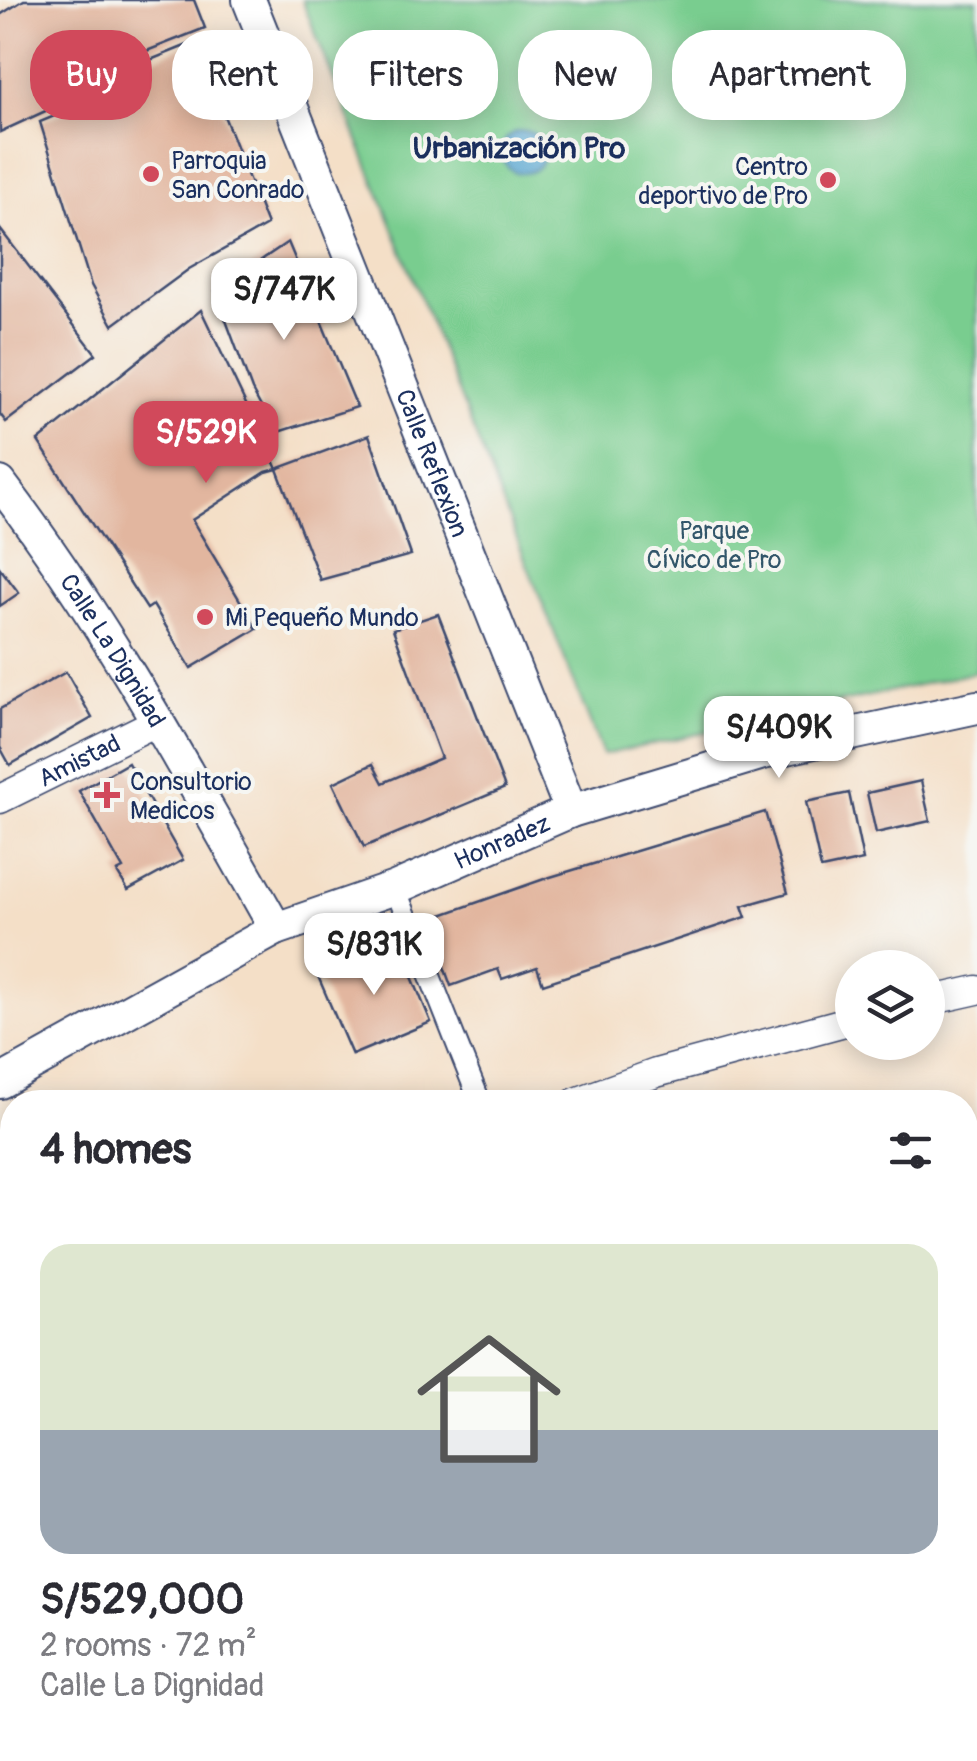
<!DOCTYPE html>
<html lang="en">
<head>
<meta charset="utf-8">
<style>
	:root { --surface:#fff; --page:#f7f7f7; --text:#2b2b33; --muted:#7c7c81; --accent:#d1495b }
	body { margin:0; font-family:Pangolin,sans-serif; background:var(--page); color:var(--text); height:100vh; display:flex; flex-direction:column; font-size:38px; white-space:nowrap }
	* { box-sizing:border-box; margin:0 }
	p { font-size:32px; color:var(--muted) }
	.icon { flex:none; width:55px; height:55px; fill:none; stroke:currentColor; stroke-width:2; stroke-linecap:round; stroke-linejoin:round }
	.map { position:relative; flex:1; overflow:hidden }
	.details { position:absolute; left:0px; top:1090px; width:978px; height:672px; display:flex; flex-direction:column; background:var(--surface); border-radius:40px 40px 0 0; box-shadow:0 5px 25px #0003 }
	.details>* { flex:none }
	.guide { position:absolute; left:30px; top:30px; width:918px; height:90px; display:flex; gap:20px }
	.buttons { position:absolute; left:835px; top:950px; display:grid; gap:20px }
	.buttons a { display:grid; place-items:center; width:110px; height:110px; border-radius:50%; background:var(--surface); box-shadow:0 5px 25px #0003; font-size:50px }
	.price { position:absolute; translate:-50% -85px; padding:0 22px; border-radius:20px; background:#fff; color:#222; font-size:32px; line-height:65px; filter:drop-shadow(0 2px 5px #0008) }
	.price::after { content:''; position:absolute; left:50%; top:60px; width:30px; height:22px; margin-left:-15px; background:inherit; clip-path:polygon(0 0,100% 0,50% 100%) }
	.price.on { background:var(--accent); color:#fff }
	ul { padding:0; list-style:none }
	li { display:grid; align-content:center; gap:20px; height:530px; padding:0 40px }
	li span { display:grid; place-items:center; height:310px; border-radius:30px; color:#555 }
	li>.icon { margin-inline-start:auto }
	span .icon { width:180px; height:180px; fill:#fffc; stroke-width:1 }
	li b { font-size:42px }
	h2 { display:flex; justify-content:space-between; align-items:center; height:120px; padding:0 40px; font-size:42px }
	.chip { padding:0 35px; border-radius:40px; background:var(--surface); box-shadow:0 5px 25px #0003; font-size:35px; line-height:90px }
	.chip.on { background:var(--accent); color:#fff }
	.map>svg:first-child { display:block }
	.green { fill:#79cd8f; stroke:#4a7e76; stroke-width:2.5 }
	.water { fill:#57a5d0; stroke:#396a97; stroke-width:2.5 }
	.building { fill:#e2b69f }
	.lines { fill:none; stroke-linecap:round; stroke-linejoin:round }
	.pedestrian-casing { stroke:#3c496e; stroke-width:24 }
	.minor-casing { stroke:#3c496e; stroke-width:31 }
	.tertiary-casing { stroke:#3c496e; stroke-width:36 }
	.secondary-casing { stroke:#3c496e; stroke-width:41 }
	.pedestrian { stroke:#fff; stroke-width:20 }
	.minor { stroke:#fff; stroke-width:28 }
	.tertiary { stroke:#fff; stroke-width:32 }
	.secondary { stroke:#f9e7c3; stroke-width:38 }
	.poi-dot { fill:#d1495b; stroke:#f6f6f2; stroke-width:4 }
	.labels { text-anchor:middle; stroke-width:8; stroke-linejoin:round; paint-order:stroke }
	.poi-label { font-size:25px; fill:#1b2f5e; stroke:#f6f6f2; text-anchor:start }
	.street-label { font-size:25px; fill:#1b2f5e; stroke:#f6f6f2 }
	.park-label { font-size:25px; fill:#32566a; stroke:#f6f6f2 }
	.quarter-label { font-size:30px; font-weight:bold; fill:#1b2f5e; stroke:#f6f6f2 }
</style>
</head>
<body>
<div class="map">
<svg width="977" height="1761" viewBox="0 0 977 1761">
	<rect width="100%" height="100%" fill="#f6f6f2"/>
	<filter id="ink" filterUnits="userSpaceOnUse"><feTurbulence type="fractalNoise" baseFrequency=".01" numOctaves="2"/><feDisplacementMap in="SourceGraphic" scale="20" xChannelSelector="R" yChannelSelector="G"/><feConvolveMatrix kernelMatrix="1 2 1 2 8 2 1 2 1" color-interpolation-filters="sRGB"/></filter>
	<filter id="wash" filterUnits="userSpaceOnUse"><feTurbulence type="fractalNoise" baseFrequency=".0048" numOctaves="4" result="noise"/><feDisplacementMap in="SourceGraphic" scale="40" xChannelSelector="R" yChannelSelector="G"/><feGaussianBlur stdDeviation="2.25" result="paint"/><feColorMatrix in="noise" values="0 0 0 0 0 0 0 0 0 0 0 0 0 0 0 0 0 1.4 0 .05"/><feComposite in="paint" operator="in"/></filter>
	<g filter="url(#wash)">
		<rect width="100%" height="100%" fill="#f4dfc7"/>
		<g class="green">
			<polygon points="302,0 977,0 977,672 603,755"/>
			<polygon points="977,1232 977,1455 965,1458 965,1235"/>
		</g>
		<circle class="water" cx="523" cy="152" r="21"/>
		<g id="blocks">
			<g class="building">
				<polygon points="24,0 194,0 205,28 58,86 63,103 0,132 0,15"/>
				<polygon points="195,42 267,225 189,269 113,325 91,285 40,122 74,108 71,92"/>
				<polygon points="0,229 96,354 6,422 0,414"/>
				<polygon points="288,242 357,407 275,433 252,390 215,291"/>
				<polygon points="201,310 277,469 369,435 411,555 320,580 277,469 266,472 192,520 257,629 191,668 153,605 147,609 38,441"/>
				<polygon points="0,568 19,593 0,606"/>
				<polygon points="438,614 505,788 364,847 333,783 373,764 383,783 441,758 393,629"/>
				<polygon points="66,672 92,718 10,765 0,747 0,709"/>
				<polygon points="128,763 183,860 128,890 117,872 123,869 79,791"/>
				<polygon points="921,781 930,821 876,833 867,793"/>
				<polygon points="849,793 863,860 821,869 806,802"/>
				<polygon points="765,812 788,893 742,906 746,917 543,984 537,967 502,979 498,969 451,986 427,920 547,878"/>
				<polygon points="397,941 431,1022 352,1055 317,974"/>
				<polygon points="977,1629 977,1685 965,1689 965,1632"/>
				<polygon points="566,1750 585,1750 591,1761 543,1761"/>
				<polygon points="634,1750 734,1750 739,1761 639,1761"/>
			</g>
		</g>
	</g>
	<g filter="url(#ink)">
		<use href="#blocks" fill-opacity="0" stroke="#3c496e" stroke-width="2.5"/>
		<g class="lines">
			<defs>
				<polyline id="pedestrian" points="395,888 480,1102"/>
				<g id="minor">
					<path id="s1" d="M0 799 158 721"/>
					<polyline points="928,1001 977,990"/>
					<polyline points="576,1102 656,1073 852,1020"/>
					<polyline points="965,1232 977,1229"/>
					<polyline points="0,1377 12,1388"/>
					<polyline points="965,1469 977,1466"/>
					<polyline points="0,1700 12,1711"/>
					<polyline points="56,1750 68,1761"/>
					<polyline points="312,1761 326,1750"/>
				</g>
				<g id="tertiary">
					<path id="s2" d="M249 0 571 811"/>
					<path id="s3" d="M0 483C106 622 190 777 276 929"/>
					<path id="s4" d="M0 1082 276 929 395 888 571 811 763 753 977 707"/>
				</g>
				<polyline id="secondary" points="925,1761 960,1750"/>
			</defs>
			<use href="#pedestrian" class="pedestrian-casing"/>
			<use href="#minor" class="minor-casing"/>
			<use href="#tertiary" class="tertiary-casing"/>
			<use href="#secondary" class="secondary-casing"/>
			<use href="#pedestrian" class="pedestrian"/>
			<use href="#minor" class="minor"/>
			<use href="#tertiary" class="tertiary"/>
			<use href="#secondary" class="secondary"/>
		</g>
	</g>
	<g class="poi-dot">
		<circle cx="151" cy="174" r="10"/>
		<circle cx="828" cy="180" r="10"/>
		<circle cx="205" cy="617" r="10"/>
		<path d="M102 780h10v10h10v10h-10v10h-10v-10h-10v-10h10z"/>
	</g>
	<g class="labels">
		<g class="poi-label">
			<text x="171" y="169">Parroquia<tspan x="171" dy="29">San Conrado</tspan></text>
			<text x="808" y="175" text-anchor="end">Centro<tspan x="808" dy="29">deportivo de Pro</tspan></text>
			<text x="225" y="626">Mi Pequeño Mundo</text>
			<text x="130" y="790">Consultorio<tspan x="130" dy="29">Medicos</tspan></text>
		</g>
		<g class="street-label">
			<text dy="9" stroke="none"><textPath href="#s2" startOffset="498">Calle Reflexion</textPath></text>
			<text dy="9" stroke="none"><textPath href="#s3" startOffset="202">Calle La Dignidad</textPath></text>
			<text dy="9" stroke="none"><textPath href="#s1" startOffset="88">Amistad</textPath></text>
			<text dy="9" stroke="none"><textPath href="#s4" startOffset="558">Honradez</textPath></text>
		</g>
		<g class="park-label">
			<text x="714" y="539">Parque<tspan x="714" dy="29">Cívico de Pro</tspan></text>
		</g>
		<g class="quarter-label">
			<text x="519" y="158">Urbanización Pro</text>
		</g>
	</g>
</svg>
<div class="buttons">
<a><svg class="icon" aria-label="layers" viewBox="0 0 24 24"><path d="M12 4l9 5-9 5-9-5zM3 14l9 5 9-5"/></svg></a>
</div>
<b class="price" style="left:284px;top:343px">S/747K</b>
<b class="price on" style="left:206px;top:486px">S/529K</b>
<b class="price" style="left:779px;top:781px">S/409K</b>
<b class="price" style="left:374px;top:998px">S/831K</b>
<div class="guide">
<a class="chip on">Buy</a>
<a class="chip">Rent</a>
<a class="chip">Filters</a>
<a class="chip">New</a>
<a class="chip">Apartment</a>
</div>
<section class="details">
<h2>4 homes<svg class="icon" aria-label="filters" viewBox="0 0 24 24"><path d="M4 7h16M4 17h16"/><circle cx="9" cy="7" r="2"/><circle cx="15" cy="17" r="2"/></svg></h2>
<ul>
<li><span style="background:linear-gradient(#dfe7d0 60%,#9aa5b1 0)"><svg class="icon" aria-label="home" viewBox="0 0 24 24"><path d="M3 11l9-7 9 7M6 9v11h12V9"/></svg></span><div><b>S/529,000</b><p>2 rooms · 72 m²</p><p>Calle La Dignidad</p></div></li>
</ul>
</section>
</div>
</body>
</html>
